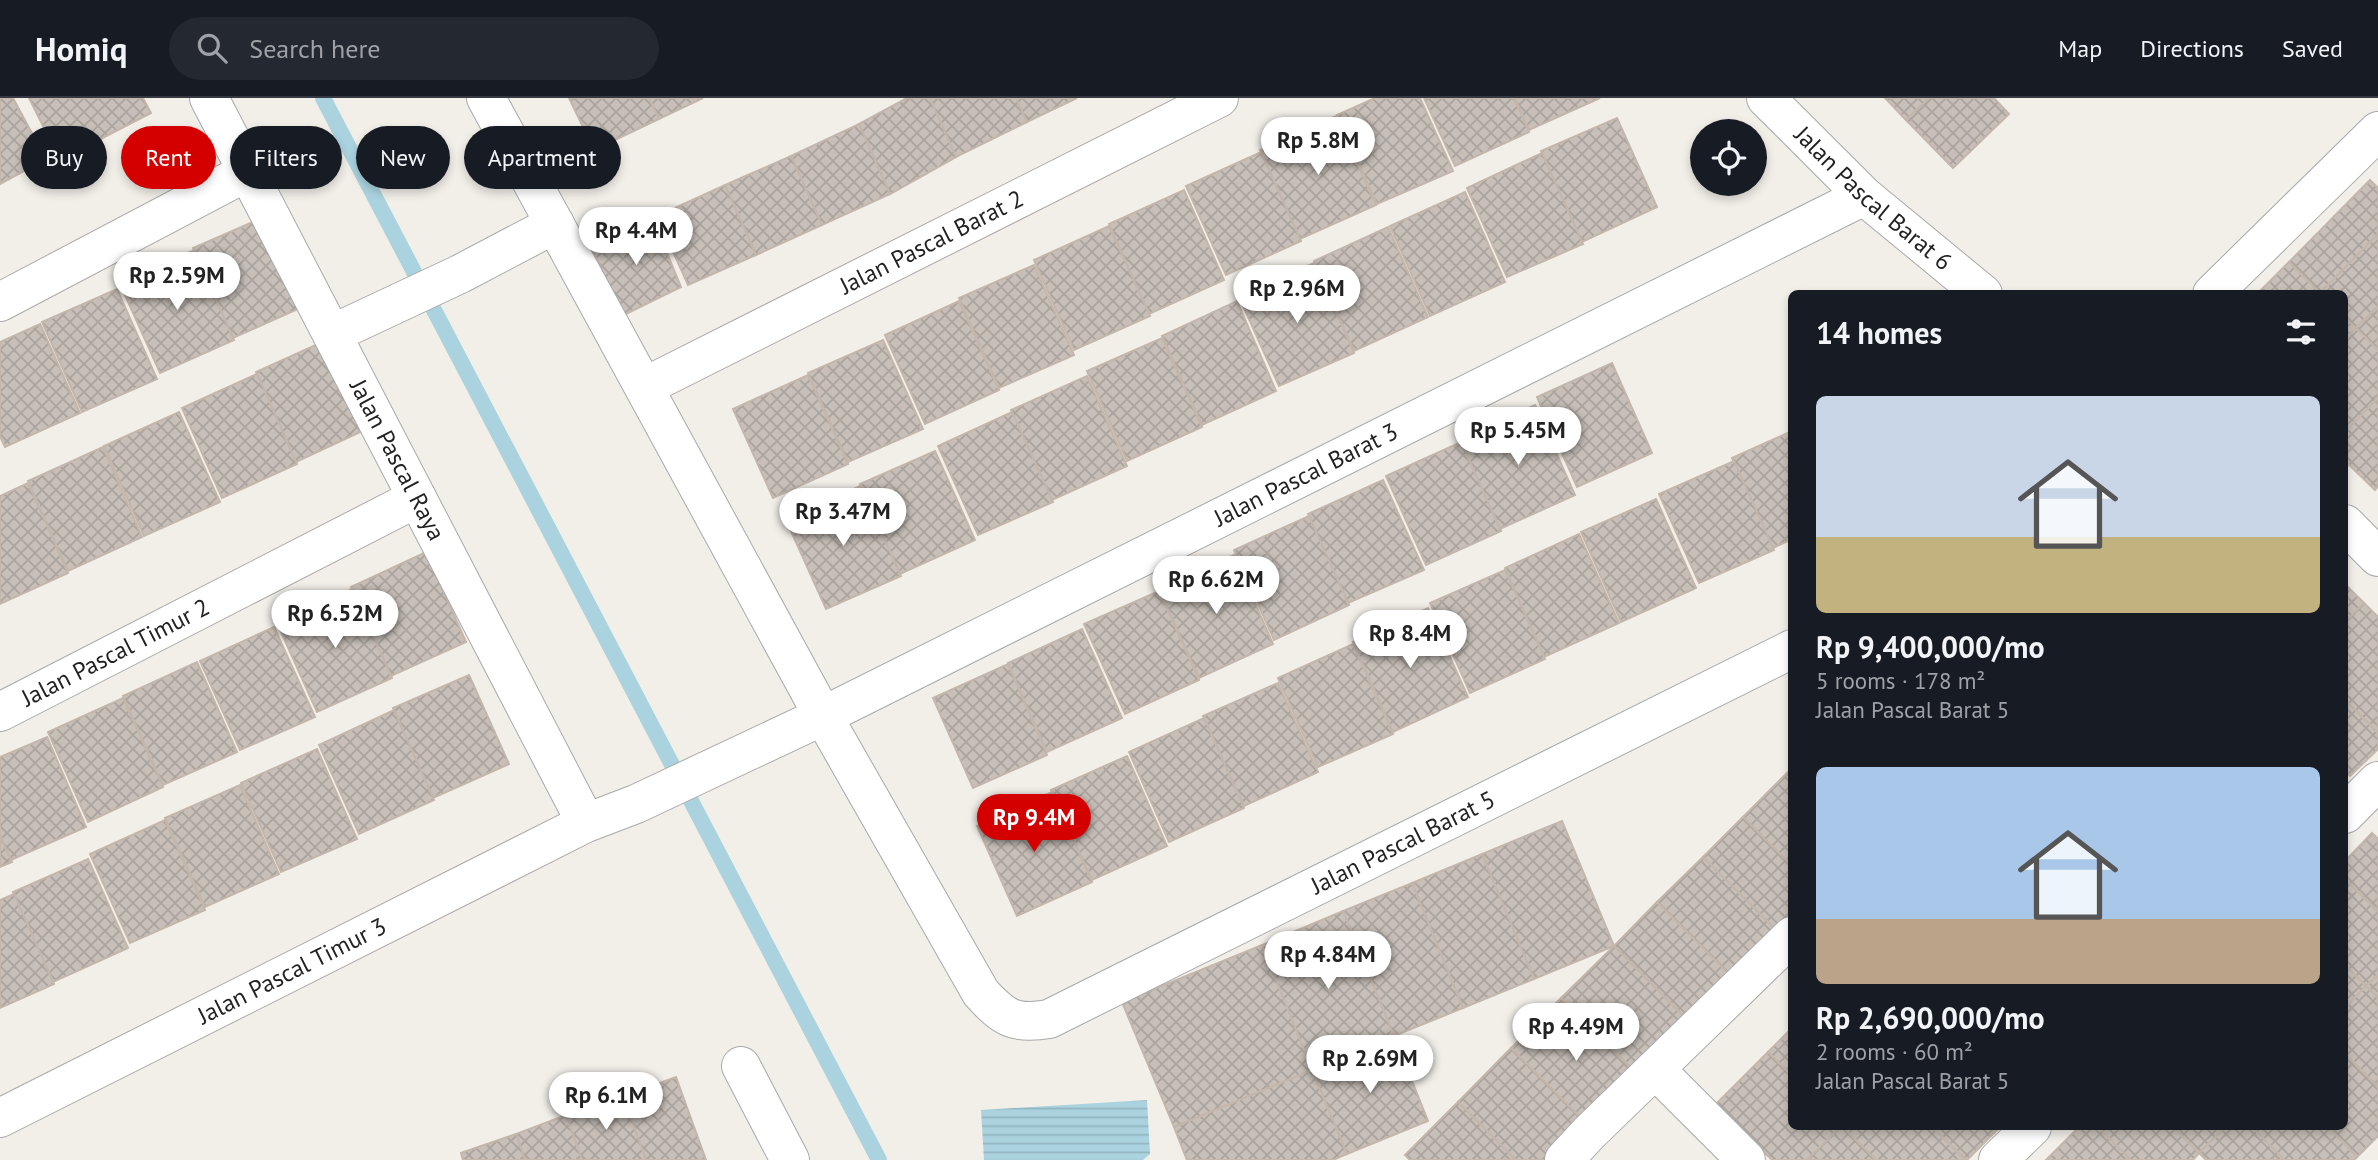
<!DOCTYPE html>
<html lang="en">
<head>
<meta charset="utf-8">
<style>
	:root { --surface:#171b24; --page:#242831; --text:#f1f3f6; --muted:#9ea1a6; --line:#363941; --accent:#d40000 }
	body { margin:0; font-family:"PT Sans",sans-serif; background:var(--page); color:var(--text); height:100vh; display:flex; flex-direction:column; font-size:26px; white-space:nowrap }
	* { box-sizing:border-box; margin:0 }
	p { font-size:23px; color:var(--muted) }
	.icon { flex:none; width:38px; height:38px; fill:none; stroke:currentColor; stroke-width:2; stroke-linecap:round; stroke-linejoin:round }
	.map { position:relative; flex:1; overflow:hidden }
	.drawer { position:absolute; left:1788px; top:192px; width:560px; height:840px; display:flex; flex-direction:column; background:var(--surface); border-radius:10px; box-shadow:0 4px 10px #0003 }
	.drawer>* { flex:none }
	.banner { position:absolute; left:21px; top:28px; width:665px; height:63px; display:flex; gap:14px }
	.fabs { position:absolute; left:1690px; top:21px; display:grid; gap:14px }
	.fabs a { display:grid; place-items:center; width:77px; height:77px; border-radius:50%; background:var(--surface); box-shadow:0 4px 10px #0003; font-size:35px }
	.price { position:absolute; translate:-50% -60px; padding:0 16px; border-radius:24px; background:#fff; color:#222; font-size:23px; line-height:46px; filter:drop-shadow(0 2px 4px #0008) }
	.price::after { content:''; position:absolute; left:50%; top:42px; width:21px; height:16px; margin-left:-10px; background:inherit; clip-path:polygon(0 0,100% 0,50% 100%) }
	.price.current { background:var(--accent); color:#fff }
	ul { padding:0; list-style:none }
	li { display:grid; align-content:center; gap:14px; height:371px; padding:0 28px }
	li span { display:grid; place-items:center; height:217px; border-radius:10px; color:#555 }
	li>.icon { margin-inline-start:auto }
	span .icon { width:126px; height:126px; fill:#fffc; stroke-width:1 }
	li b { font-size:30px }
	h2 { display:flex; justify-content:space-between; align-items:center; height:84px; padding:0 28px; font-size:30px }
	.chip { padding:0 24px; border-radius:32px; background:var(--surface); box-shadow:0 4px 10px #0003; font-size:24px; line-height:63px }
	.chip.current { background:var(--accent); color:#fff }
	header { display:flex; align-items:center; gap:42px; box-sizing:border-box; height:98px; padding:0 35px; background:var(--surface); border-bottom:2px solid var(--line) }
	header strong { font-size:33px }
	nav { display:flex; gap:38px; margin-inline-start:auto; font-size:24px }
	.search { width:490px; height:63px; background:var(--page); display:flex; align-items:center; gap:18px; box-sizing:border-box; padding:0 24px; border-radius:38px; color:var(--muted); font-size:26px }
	.map>svg:first-child { display:block }
	.water { fill:url(#water-rules) }
	.lines { fill:none; stroke-linecap:round; stroke-linejoin:round }
	.stream { stroke:#aad3df; stroke-width:16 }
	.building { fill:url(#building-cross-hatch); stroke:#c4b6ab; stroke-width:2 }
	.street-casing { stroke:#a9a9a9; stroke-width:40 }
	.street { stroke:#fff; stroke-width:38 }
	.labels { text-anchor:middle; stroke-width:5; stroke-linejoin:round; paint-order:stroke }
	.street-label { font-size:24px; fill:#222; stroke:#fff }
</style>
</head>
<body>
<header>
<strong>Homiq</strong>
<div class="search"><svg class="icon" aria-label="search" viewBox="0 0 24 24"><circle cx="10" cy="10" r="6"/><path d="M15 15l6 6"/></svg>Search here</div>
<nav><a>Map</a><a>Directions</a><a>Saved</a></nav>
</header>
<div class="map">
<svg width="2378" height="1062" viewBox="0 0 2378 1062">
	<defs>
		<pattern id="water-rules" width="6" height="5" patternUnits="userSpaceOnUse" patternTransform="scale(1.75)"><rect width="6" height="5" fill="#aad3df"/><path d="M0 2.5h6" fill="none" stroke="#92b5bf"/></pattern>
		<pattern id="building-cross-hatch" width="8" height="8" patternUnits="userSpaceOnUse" patternTransform="scale(1.75)"><rect width="8" height="8" fill="#c7bfb8"/><path d="M0 0l8 8M0 8l8-8" fill="none" stroke="#aba49e"/></pattern>
	</defs>
	<rect width="100%" height="100%" fill="#f2efe9"/>
	<polygon class="water" points="1147,1002 1150,1056 1143,1062 984,1062 981,1012"/>
	<g class="lines">
		<polyline class="stream" points="323,0 879,1062"/>
	</g>
	<g class="building">
		<polygon points="0,0 13,0 46,61 0,86"/>
		<polygon points="29,0 143,0 151,15 60,62"/>
		<polygon points="569,0 649,0 659,21 594,52"/>
		<polygon points="649,0 703,0 659,21"/>
		<polygon points="907,0 930,0 956,59 890,96 859,26"/>
		<polygon points="930,0 1016,0 1027,24 956,59"/>
		<polygon points="1016,0 1077,0 1027,24"/>
		<polygon points="1375,0 1420,0 1453,73 1377,106 1337,17"/>
		<polygon points="1424,0 1514,0 1529,34 1455,68"/>
		<polygon points="1515,0 1600,0 1529,32"/>
		<polygon points="1885,0 1929,0 1906,22"/>
		<polygon points="1929,0 1994,0 2009,16 1953,70 1906,22"/>
		<polygon points="1336,18 1376,107 1300,141 1260,52"/>
		<polygon points="1617,20 1657,109 1582,144 1541,53"/>
		<polygon points="859,26 890,96 822,127 791,58"/>
		<polygon points="1261,54 1301,143 1226,177 1186,88"/>
		<polygon points="1542,55 1583,146 1507,179 1467,90"/>
		<polygon points="791,58 822,127 756,157 725,87"/>
		<polygon points="2370,82 2378,90 2378,136 2320,195 2289,164"/>
		<polygon points="725,87 756,157 688,187 657,118"/>
		<polygon points="1184,92 1224,182 1149,216 1109,126"/>
		<polygon points="1465,94 1505,184 1430,218 1390,128"/>
		<polygon points="269,117 309,206 233,240 193,150"/>
		<polygon points="653,121 681,189 622,218 591,148"/>
		<polygon points="1109,128 1150,218 1074,252 1034,162"/>
		<polygon points="1388,129 1428,219 1354,253 1314,163"/>
		<polygon points="2378,136 2378,208 2356,230 2345,220 2345,196 2320,195"/>
		<polygon points="194,152 234,242 160,275 120,186"/>
		<polygon points="2289,164 2320,195 2257,196"/>
		<polygon points="1314,165 1354,255 1279,288 1239,199"/>
		<polygon points="1034,167 1074,257 999,290 959,200"/>
		<polygon points="117,191 157,281 82,314 42,224"/>
		<polygon points="959,203 999,292 925,326 885,237"/>
		<polygon points="1237,203 1276,293 1202,327 1162,238"/>
		<polygon points="2378,208 2378,252 2356,230"/>
		<polygon points="2345,220 2356,230 2345,241"/>
		<polygon points="40,226 80,315 5,349 0,338 0,244"/>
		<polygon points="2356,230 2378,252 2378,300 2345,334 2345,241"/>
		<polygon points="331,240 371,329 296,364 256,274"/>
		<polygon points="1162,240 1202,329 1127,363 1087,273"/>
		<polygon points="883,242 923,331 848,364 808,275"/>
		<polygon points="1612,265 1652,355 1577,389 1537,299"/>
		<polygon points="257,276 297,366 222,400 182,310"/>
		<polygon points="808,277 848,366 773,400 733,311"/>
		<polygon points="1087,278 1127,368 1052,402 1011,312"/>
		<polygon points="2378,300 2378,388 2375,392 2345,363 2345,334"/>
		<polygon points="1535,307 1575,397 1500,431 1460,342"/>
		<polygon points="179,314 220,404 144,438 104,348"/>
		<polygon points="1012,314 1053,404 978,437 938,348"/>
		<polygon points="1792,333 1792,441 1773,450 1732,360"/>
		<polygon points="1461,344 1501,433 1426,467 1386,378"/>
		<polygon points="103,349 142,439 68,473 28,383"/>
		<polygon points="935,353 975,442 900,476 860,386"/>
		<polygon points="1734,363 1774,452 1699,485 1659,396"/>
		<polygon points="1383,382 1424,472 1348,505 1308,416"/>
		<polygon points="28,385 68,475 0,506 0,398"/>
		<polygon points="860,388 901,478 826,511 786,422"/>
		<polygon points="1656,401 1696,490 1621,524 1581,434"/>
		<polygon points="1309,418 1349,507 1274,542 1234,452"/>
		<polygon points="1579,436 1619,525 1544,559 1505,470"/>
		<polygon points="426,454 466,544 391,578 351,489"/>
		<polygon points="1234,457 1273,546 1199,580 1159,491"/>
		<polygon points="1505,472 1545,561 1470,595 1430,505"/>
		<polygon points="2345,486 2364,505 2345,524"/>
		<polygon points="352,491 392,580 317,614 277,525"/>
		<polygon points="1159,493 1199,582 1125,616 1084,526"/>
		<polygon points="2364,505 2378,519 2378,635 2345,602 2345,524"/>
		<polygon points="1428,510 1468,599 1393,634 1353,544"/>
		<polygon points="274,529 315,619 240,652 200,563"/>
		<polygon points="1082,531 1122,620 1047,654 1008,565"/>
		<polygon points="1353,546 1393,636 1318,669 1278,580"/>
		<polygon points="197,564 237,654 163,687 123,598"/>
		<polygon points="1008,566 1047,657 973,690 933,600"/>
		<polygon points="469,577 509,666 433,700 393,610"/>
		<polygon points="1278,585 1318,674 1244,708 1203,618"/>
		<polygon points="123,600 163,689 88,724 48,634"/>
		<polygon points="2345,602 2378,635 2378,651 2350,678 2345,673"/>
		<polygon points="394,612 434,702 359,736 319,647"/>
		<polygon points="1204,620 1244,710 1169,744 1129,654"/>
		<polygon points="47,639 86,729 11,762 0,737 0,659"/>
		<polygon points="317,651 357,741 281,774 241,685"/>
		<polygon points="1127,658 1167,748 1092,782 1051,692"/>
		<polygon points="1792,670 1792,768 1743,719"/>
		<polygon points="240,687 279,776 205,809 165,720"/>
		<polygon points="1052,694 1092,784 1017,818 977,728"/>
		<polygon points="1743,719 1792,768 1792,830 1783,839 1703,759"/>
		<polygon points="165,722 205,812 130,845 90,756"/>
		<polygon points="1562,723 1614,848 1534,881 1482,756"/>
		<polygon points="2372,735 2378,741 2378,814 2345,781 2345,763"/>
		<polygon points="0,738 12,764 0,769"/>
		<polygon points="1482,756 1534,881 1463,910 1412,785"/>
		<polygon points="1703,759 1783,839 1737,884 1657,804"/>
		<polygon points="88,761 128,850 53,884 13,794"/>
		<polygon points="2345,781 2378,814 2378,877 2366,888 2345,867"/>
		<polygon points="1412,785 1463,910 1394,938 1343,813"/>
		<polygon points="14,796 54,886 0,910 0,802"/>
		<polygon points="1657,804 1737,884 1693,928 1614,848"/>
		<polygon points="1343,813 1394,938 1312,972 1262,847"/>
		<polygon points="1262,847 1312,972 1174,1029 1122,904"/>
		<polygon points="1614,848 1693,928 1641,980 1561,900"/>
		<polygon points="2345,867 2366,888 2345,910"/>
		<polygon points="2378,877 2378,900 2366,888"/>
		<polygon points="2366,888 2378,900 2378,989 2345,956 2345,910"/>
		<polygon points="1561,900 1641,980 1591,1030 1511,950"/>
		<polygon points="1792,930 1792,978 1768,954"/>
		<polygon points="1394,938 1428,1023 1347,1056 1312,972"/>
		<polygon points="1511,950 1591,1030 1560,1062 1516,1062 1458,1004"/>
		<polygon points="1768,954 1792,978 1792,1029 1840,1029 1807,1062 1772,1062 1716,1006"/>
		<polygon points="2345,956 2378,989 2378,1038 2357,1059 2328,1029 2345,1029"/>
		<polygon points="1312,972 1347,1056 1333,1062 1187,1062 1174,1029"/>
		<polygon points="676,979 706,1062 646,1062 623,998"/>
		<polygon points="623,998 646,1062 582,1062 566,1017"/>
		<polygon points="1458,1004 1516,1062 1410,1062 1405,1057"/>
		<polygon points="566,1017 582,1062 525,1062 516,1036"/>
		<polygon points="1840,1029 1843,1029 1876,1062 1807,1062"/>
		<polygon points="1843,1029 1932,1029 1965,1062 1876,1062"/>
		<polygon points="1932,1029 2000,1029 1967,1062"/>
		<polygon points="2079,1029 2098,1029 2131,1062 2046,1062"/>
		<polygon points="2098,1029 2173,1029 2199,1055 2193,1062 2131,1062"/>
		<polygon points="2173,1029 2226,1029 2199,1055"/>
		<polygon points="2226,1029 2252,1029 2285,1062 2206,1062 2199,1055"/>
		<polygon points="2252,1029 2328,1029 2357,1059 2354,1062 2285,1062"/>
		<polygon points="516,1036 525,1062 463,1062 461,1055"/>
	</g>
	<g class="lines">
		<defs>
			<g id="street">
				<path id="s1" d="M209 0 586 725"/>
				<path id="s2" d="M486 0 823 618 981 895C1004 920 1014 927 1049 921L1792 551"/>
				<path id="s3" d="M1766 0 1864 98 1983 196"/>
				<polyline points="2212,196 2378,33"/>
				<polyline points="0,204 247,74"/>
				<polyline points="332,236 460,176 555,126"/>
				<path id="s4" d="M644 289 1219 0"/>
				<polyline points="2345,426 2378,459"/>
				<path id="s5" d="M0 614 417 400"/>
				<polyline points="2345,716 2378,683"/>
				<polyline points="741,968 790,1062"/>
				<polyline points="1655,971 1746,1062"/>
				<path id="s6" d="M0 1020 586 725 636 706 823 618 1864 98"/>
				<polyline points="1564,1062 1589,1035 1792,838"/>
				<polyline points="1998,1062 2032,1029"/>
			</g>
		</defs>
		<use href="#street" class="street-casing"/>
		<use href="#street" class="street"/>
	</g>
	<g class="labels">
		<g class="street-label">
			<text dy="8" stroke="none"><textPath href="#s3" startOffset="147">Jalan Pascal Barat 6</textPath></text>
			<text dy="8" stroke="none"><textPath href="#s4" startOffset="322">Jalan Pascal Barat 2</textPath></text>
			<text dy="8" stroke="none"><textPath href="#s1" startOffset="408">Jalan Pascal Raya</textPath></text>
			<text dy="8" stroke="none"><textPath href="#s6" startOffset="1456">Jalan Pascal Barat 3</textPath></text>
			<text dy="8" stroke="none"><textPath href="#s5" startOffset="130">Jalan Pascal Timur 2</textPath></text>
			<text dy="8" stroke="none"><textPath href="#s2" startOffset="1496">Jalan Pascal Barat 5</textPath></text>
			<text dy="8" stroke="none"><textPath href="#s6" startOffset="327">Jalan Pascal Timur 3</textPath></text>
		</g>
	</g>
</svg>
<div class="fabs">
<a><svg class="icon" aria-label="locate" viewBox="0 0 24 24"><circle cx="12" cy="12" r="6"/><path d="M12 2v4M12 18v4M2 12h4M18 12h4"/></svg></a>
</div>
<b class="price" style="left:1318px;top:79px">Rp 5.8M</b>
<b class="price" style="left:636px;top:169px">Rp 4.4M</b>
<b class="price" style="left:177px;top:214px">Rp 2.59M</b>
<b class="price" style="left:1297px;top:227px">Rp 2.96M</b>
<b class="price" style="left:1518px;top:369px">Rp 5.45M</b>
<b class="price" style="left:843px;top:450px">Rp 3.47M</b>
<b class="price" style="left:1216px;top:518px">Rp 6.62M</b>
<b class="price" style="left:335px;top:552px">Rp 6.52M</b>
<b class="price" style="left:1410px;top:572px">Rp 8.4M</b>
<b class="price current" style="left:1034px;top:756px">Rp 9.4M</b>
<b class="price" style="left:1328px;top:893px">Rp 4.84M</b>
<b class="price" style="left:1576px;top:965px">Rp 4.49M</b>
<b class="price" style="left:1370px;top:997px">Rp 2.69M</b>
<b class="price" style="left:606px;top:1034px">Rp 6.1M</b>
<div class="banner">
<a class="chip">Buy</a>
<a class="chip current">Rent</a>
<a class="chip">Filters</a>
<a class="chip">New</a>
<a class="chip">Apartment</a>
</div>
<section class="drawer">
<h2>14 homes<svg class="icon" aria-label="filters" viewBox="0 0 24 24"><path d="M4 7h16M4 17h16"/><circle cx="9" cy="7" r="2"/><circle cx="15" cy="17" r="2"/></svg></h2>
<ul>
<li><span style="background:linear-gradient(#c9d6e8 65%,#c2b280 0)"><svg class="icon" aria-label="home" viewBox="0 0 24 24"><path d="M3 11l9-7 9 7M6 9v11h12V9"/></svg></span><div><b>Rp 9,400,000/mo</b><p>5 rooms · 178 m²</p><p>Jalan Pascal Barat 5</p></div></li>
<li><span style="background:linear-gradient(#a9c7e8 70%,#b9a48a 0)"><svg class="icon" aria-label="home" viewBox="0 0 24 24"><path d="M3 11l9-7 9 7M6 9v11h12V9"/></svg></span><div><b>Rp 2,690,000/mo</b><p>2 rooms · 60 m²</p><p>Jalan Pascal Barat 5</p></div></li>
</ul>
</section>
</div>
</body>
</html>
